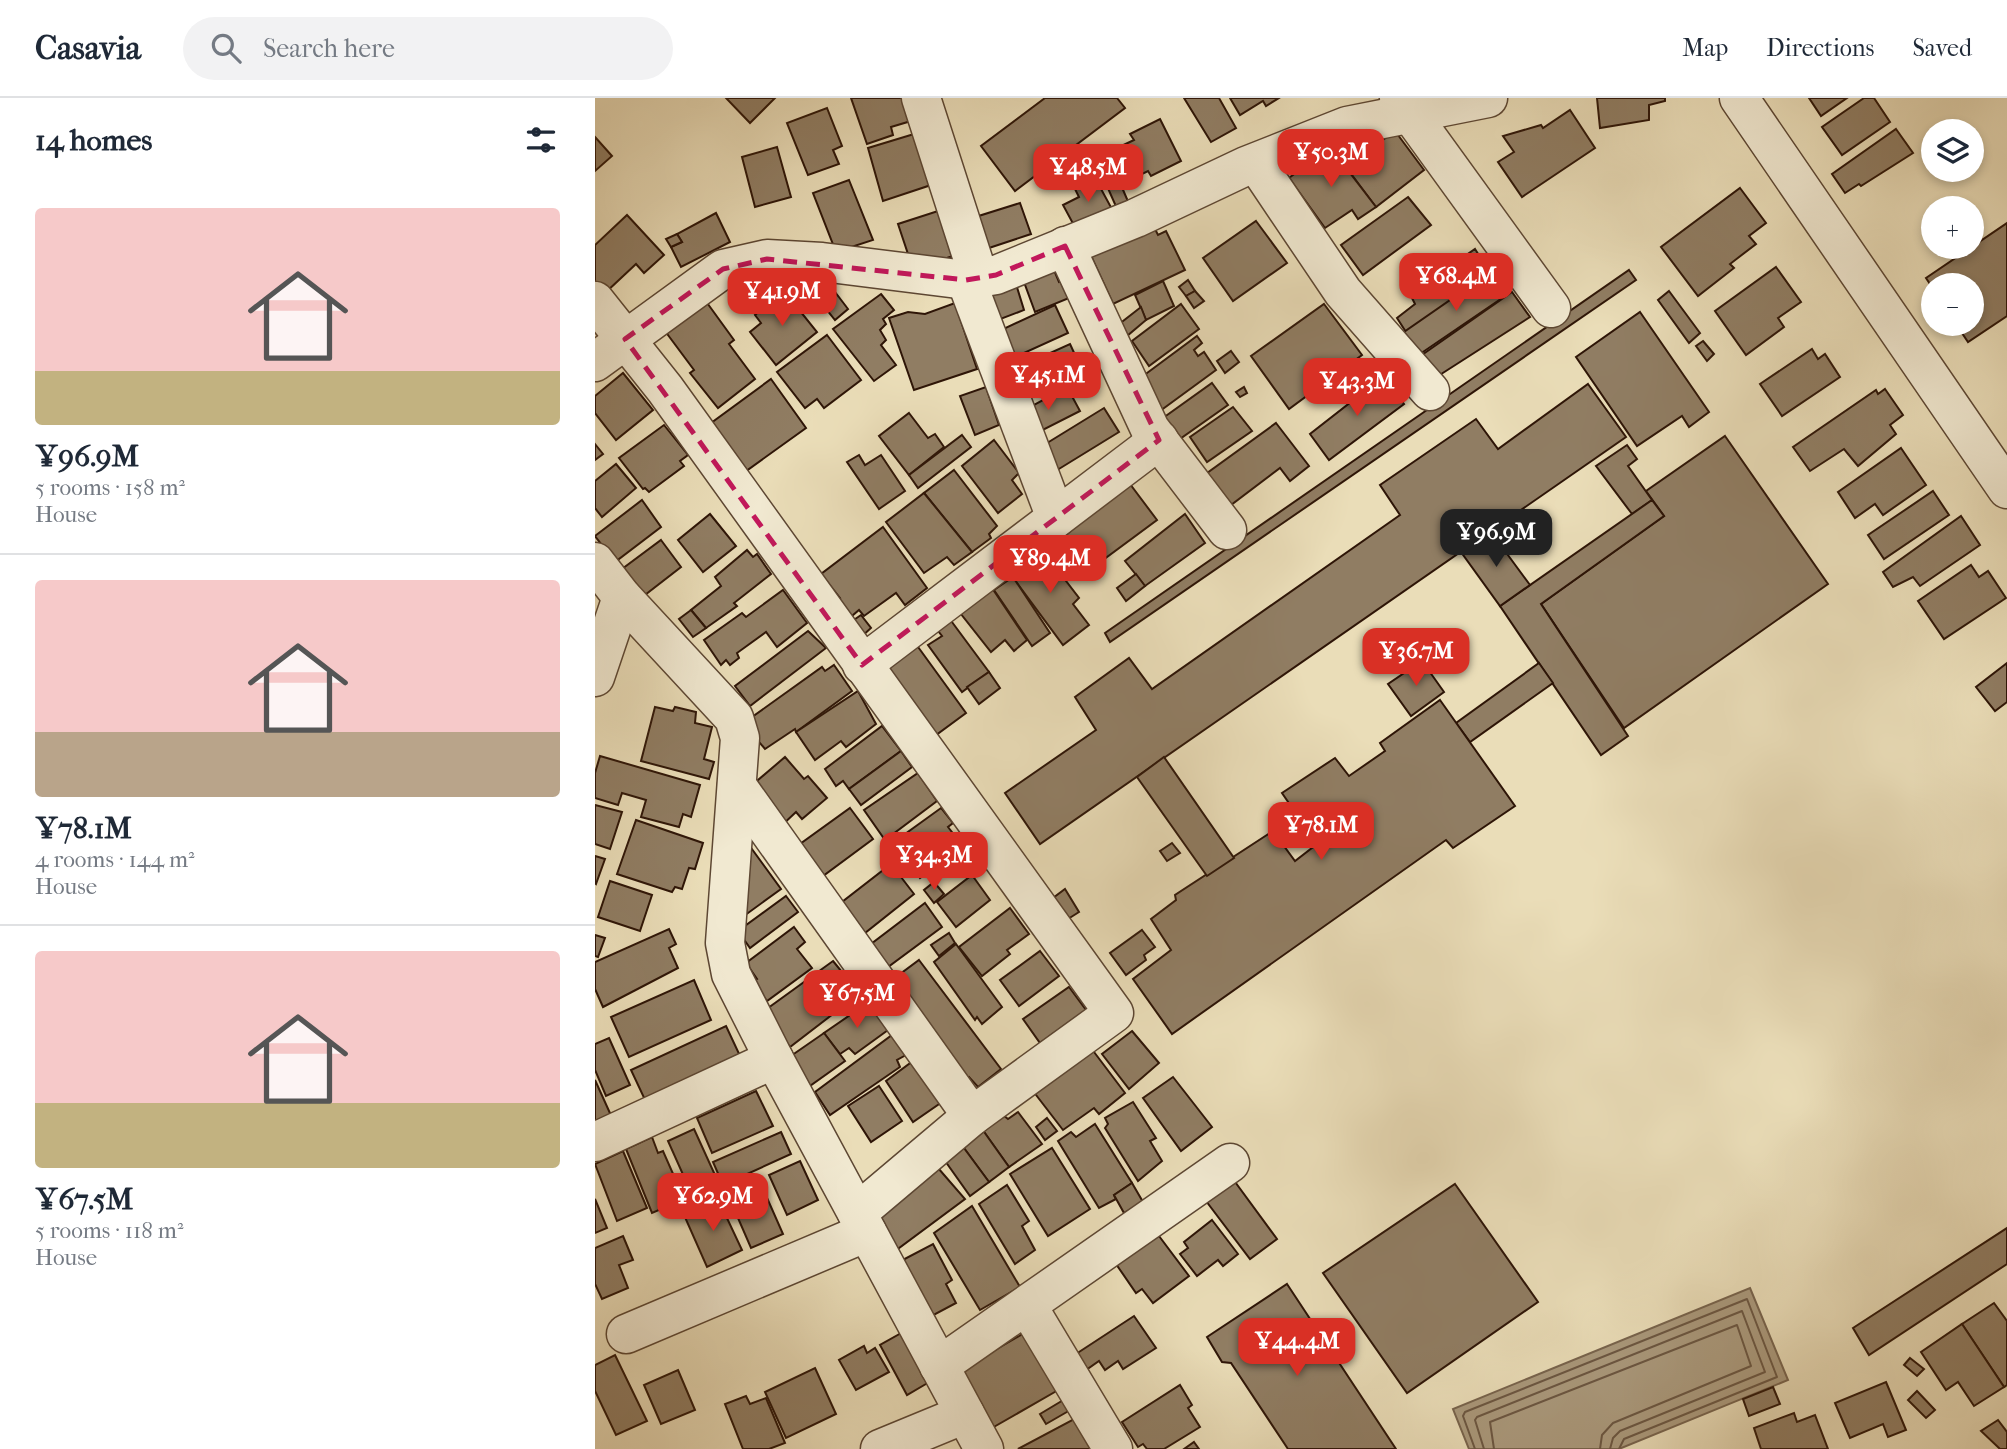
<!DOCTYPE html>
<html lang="en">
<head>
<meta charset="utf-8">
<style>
	:root { --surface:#fff; --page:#f2f2f3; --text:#1f2937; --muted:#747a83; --line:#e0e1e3; --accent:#d93025 }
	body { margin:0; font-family:"IM FELL French Canon",serif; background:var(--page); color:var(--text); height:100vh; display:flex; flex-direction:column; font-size:26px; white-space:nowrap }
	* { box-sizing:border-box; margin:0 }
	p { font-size:23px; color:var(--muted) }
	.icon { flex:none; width:38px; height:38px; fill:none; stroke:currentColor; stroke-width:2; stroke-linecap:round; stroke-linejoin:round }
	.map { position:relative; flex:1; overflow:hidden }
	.drawer { display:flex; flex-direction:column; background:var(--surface); width:595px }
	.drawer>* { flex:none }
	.fabs { position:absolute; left:1326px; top:21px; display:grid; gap:14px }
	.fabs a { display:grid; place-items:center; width:63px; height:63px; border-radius:50%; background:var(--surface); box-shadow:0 4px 10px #0003; font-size:35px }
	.price { position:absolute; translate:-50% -60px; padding:0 16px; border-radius:14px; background:var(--accent); color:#fff; font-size:23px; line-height:46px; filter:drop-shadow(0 2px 4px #0008) }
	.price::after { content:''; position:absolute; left:50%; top:42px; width:21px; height:16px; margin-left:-10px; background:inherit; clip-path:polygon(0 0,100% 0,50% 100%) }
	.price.on { background:#222; color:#fff }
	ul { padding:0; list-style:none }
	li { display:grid; align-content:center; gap:14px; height:371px; padding:0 35px }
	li+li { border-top:2px solid var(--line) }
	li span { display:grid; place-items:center; height:217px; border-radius:7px; color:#555 }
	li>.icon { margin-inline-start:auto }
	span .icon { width:126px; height:126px; fill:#fffc; stroke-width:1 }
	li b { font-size:30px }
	h2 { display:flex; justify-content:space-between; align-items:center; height:84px; padding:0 35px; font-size:30px }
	header { display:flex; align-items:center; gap:42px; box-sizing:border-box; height:98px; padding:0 35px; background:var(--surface); border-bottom:2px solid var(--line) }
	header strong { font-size:33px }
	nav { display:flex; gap:38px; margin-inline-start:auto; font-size:24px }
	.search { width:490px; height:63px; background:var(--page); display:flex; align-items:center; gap:18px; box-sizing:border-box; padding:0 24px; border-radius:38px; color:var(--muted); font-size:26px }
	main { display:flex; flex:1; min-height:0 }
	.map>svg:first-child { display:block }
	.water { fill:#aa997c; stroke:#78644d; stroke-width:2 }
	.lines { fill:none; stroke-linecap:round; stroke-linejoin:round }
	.shore { stroke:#6c5742; stroke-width:2 }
	.building { fill:#907d63; stroke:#2e1507; stroke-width:2 }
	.minor-casing { stroke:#5d4733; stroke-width:41 }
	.minor { stroke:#f1e9d1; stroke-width:38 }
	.marked { fill:none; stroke:#c2185b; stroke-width:5; stroke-dasharray:14 9; stroke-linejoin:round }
</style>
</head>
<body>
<header>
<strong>Casavia</strong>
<div class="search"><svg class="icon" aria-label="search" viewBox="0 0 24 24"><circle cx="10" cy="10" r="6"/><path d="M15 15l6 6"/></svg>Search here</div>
<nav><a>Map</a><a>Directions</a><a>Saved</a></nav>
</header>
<main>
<section class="drawer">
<h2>14 homes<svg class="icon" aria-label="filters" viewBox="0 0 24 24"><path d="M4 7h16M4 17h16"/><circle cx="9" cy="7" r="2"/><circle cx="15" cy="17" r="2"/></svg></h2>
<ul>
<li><span style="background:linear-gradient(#f6c9c9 75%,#c2b280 0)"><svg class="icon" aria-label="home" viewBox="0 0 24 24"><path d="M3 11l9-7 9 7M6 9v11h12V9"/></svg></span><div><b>¥96.9M</b><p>5 rooms · 158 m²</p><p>House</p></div></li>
<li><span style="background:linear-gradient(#f6c9c9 70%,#b9a48a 0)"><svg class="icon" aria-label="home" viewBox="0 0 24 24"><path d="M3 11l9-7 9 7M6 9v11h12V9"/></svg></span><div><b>¥78.1M</b><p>4 rooms · 144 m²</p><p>House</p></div></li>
<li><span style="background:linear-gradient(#f6c9c9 70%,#c2b280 0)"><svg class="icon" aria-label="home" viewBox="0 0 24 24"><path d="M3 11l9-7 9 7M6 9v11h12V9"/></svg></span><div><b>¥67.5M</b><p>5 rooms · 118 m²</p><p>House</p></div></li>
</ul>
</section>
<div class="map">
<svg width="1412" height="1351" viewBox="0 0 1412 1351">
	<rect width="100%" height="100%" fill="#eaddb8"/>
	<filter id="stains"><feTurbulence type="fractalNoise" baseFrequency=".00286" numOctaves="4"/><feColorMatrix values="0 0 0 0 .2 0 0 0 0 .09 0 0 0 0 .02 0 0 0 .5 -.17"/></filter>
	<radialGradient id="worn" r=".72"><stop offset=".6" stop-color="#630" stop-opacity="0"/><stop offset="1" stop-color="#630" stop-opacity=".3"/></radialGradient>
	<polygon class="water" points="1155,1190 1193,1282 1024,1351 874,1351 858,1311"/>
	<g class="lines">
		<g class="shore">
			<polyline points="880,1351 868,1318 870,1314 1152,1201 1182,1279 1029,1341 1024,1351"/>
			<polyline points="889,1351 880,1322 882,1319 1147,1213 1170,1274 1025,1333 1018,1340 1015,1351"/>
			<polyline points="899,1351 895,1324 1142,1227 1156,1268 1018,1325 1007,1337 1005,1351"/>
		</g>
	</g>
	<g class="building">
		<polygon points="131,0 180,0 155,25"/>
		<polygon points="256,0 308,0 316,23 296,29 298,37 272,46"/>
		<polygon points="450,0 522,0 530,10 420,93 386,48"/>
		<polygon points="589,0 624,0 641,30 616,44"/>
		<polygon points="635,0 684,0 671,8 668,3 645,17"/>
		<polygon points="1002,0 1070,0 1070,3 1054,7 1054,22 1005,30"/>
		<polygon points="1214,0 1252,0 1226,18"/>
		<polygon points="1269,0 1279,0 1295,24 1247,57 1227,29"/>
		<polygon points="232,10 247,48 238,52 244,66 213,77 192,25"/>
		<polygon points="975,12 1000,50 927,99 903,64 919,54 908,38 946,27 948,30"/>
		<polygon points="565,21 586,63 556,78 553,73 537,81 522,50 539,42 535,36"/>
		<polygon points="1301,31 1318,55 1266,88 1264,86 1250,95 1237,76"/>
		<polygon points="800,33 829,72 781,109 751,69"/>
		<polygon points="319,36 336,87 288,103 273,50"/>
		<polygon points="0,39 17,58 0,73"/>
		<polygon points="182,49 196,99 160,109 147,59"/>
		<polygon points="735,49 781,109 763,121 757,112 730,130 694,80"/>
		<polygon points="516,64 535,108 523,113 504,70"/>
		<polygon points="499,78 518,113 482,133 468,107 484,99 479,89"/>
		<polygon points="254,82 278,142 241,154 218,95"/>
		<polygon points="1145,90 1171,125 1154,138 1161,146 1135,166 1139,170 1103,198 1066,149"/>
		<polygon points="813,99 836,127 768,177 746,147"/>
		<polygon points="425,105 436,136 385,153 374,121"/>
		<polygon points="343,113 358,158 318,171 303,126"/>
		<polygon points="121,115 135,144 86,169 76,149 87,144 82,136"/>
		<polygon points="32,117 69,157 49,175 41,166 10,195 0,184 0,147"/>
		<polygon points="661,123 692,165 638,203 608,160"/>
		<polygon points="1412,125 1412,218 1373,244 1361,226 1377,226 1377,187 1339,187 1339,192 1331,180"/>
		<polygon points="559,129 563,137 571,133 590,172 518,206 496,158"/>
		<polygon points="82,136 87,144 76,149 71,141"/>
		<polygon points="880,151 895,175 811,234 802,220 820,206 815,196"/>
		<polygon points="1181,169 1206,204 1183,220 1189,229 1151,257 1120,213"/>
		<polygon points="459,172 464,184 472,181 479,198 440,214 429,184"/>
		<polygon points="1034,172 1041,182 515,544 510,535"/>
		<polygon points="897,173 913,196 825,256 809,234"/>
		<polygon points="593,182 600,193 591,198 584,189"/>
		<polygon points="568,183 579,208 551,222 540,197"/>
		<polygon points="421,186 429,212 395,225 386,200"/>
		<polygon points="237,190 253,211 240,222 224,202"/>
		<polygon points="189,193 222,234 181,267 155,234 166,225 160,217"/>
		<polygon points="600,193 609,203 599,210 591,198"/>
		<polygon points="1074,193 1105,235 1094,245 1063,202"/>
		<polygon points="917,194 935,219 840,280 824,259"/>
		<polygon points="286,196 299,212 288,221 291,226 285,232 291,242 286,247 301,267 279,283 238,231"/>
		<polygon points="110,202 139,242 134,246 160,281 123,310 95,275 99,272 70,233"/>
		<polygon points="360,205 382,271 319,292 294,220 313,214 330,216"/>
		<polygon points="586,206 604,231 554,268 537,243"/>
		<polygon points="729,206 767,257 694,311 656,258"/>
		<polygon points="460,207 473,235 409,264 404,233"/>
		<polygon points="546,209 551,222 532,238 523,227"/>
		<polygon points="1045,214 1114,314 1094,329 1087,318 1042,348 981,259"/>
		<polygon points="232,237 266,282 229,310 222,301 210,310 182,274"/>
		<polygon points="602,238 607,245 599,252 603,258 609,254 621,272 565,313 548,278"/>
		<polygon points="1108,243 1119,256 1112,263 1101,248"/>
		<polygon points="475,246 487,272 423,299 413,274"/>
		<polygon points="1217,251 1223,261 1230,256 1245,279 1187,318 1165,286"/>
		<polygon points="636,253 644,264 630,275 622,263"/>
		<polygon points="28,275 58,312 21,342 0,315 0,298"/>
		<polygon points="788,279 809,306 734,362 715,336"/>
		<polygon points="176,281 211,330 147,376 112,328"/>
		<polygon points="617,285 633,307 582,343 568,320"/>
		<polygon points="993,286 1031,339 445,746 410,695 501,632 480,599 534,560 557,591 805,417 785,387 881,321 903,351"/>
		<polygon points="391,289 404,327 380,337 365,298"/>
		<polygon points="472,289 485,313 434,339 422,316"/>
		<polygon points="649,289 652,295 645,299 641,294"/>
		<polygon points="1290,291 1308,317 1295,327 1301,336 1263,368 1249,351 1215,373 1198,349 1281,292 1283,296"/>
		<polygon points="638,309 657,333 612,364 595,339"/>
		<polygon points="509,310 524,334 459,374 444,350"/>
		<polygon points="314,315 333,340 340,336 349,349 314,377 284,338"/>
		<polygon points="681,325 714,368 695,383 685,370 632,410 608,378"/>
		<polygon points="69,327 93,357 85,363 89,368 54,394 50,390 48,391 24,360"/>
		<polygon points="367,337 376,349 323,390 314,377"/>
		<polygon points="1130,338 1233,486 1029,630 946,506 1069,418 1051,393"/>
		<polygon points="399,342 424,375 417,382 427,396 403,415 367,368"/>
		<polygon points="0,346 8,356 0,362"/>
		<polygon points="1032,347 1042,361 1033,368 1057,402 1037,416 1001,368"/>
		<polygon points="1306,350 1331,387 1288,417 1280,406 1260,420 1243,394"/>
		<polygon points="264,357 270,367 286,357 310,393 284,411 252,364"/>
		<polygon points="21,366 41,390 7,419 0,410 0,383"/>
		<polygon points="359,372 402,428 394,436 396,440 377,454 329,395"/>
		<polygon points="529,378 562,422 493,473 461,428"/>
		<polygon points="1338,393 1354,417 1289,461 1273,437"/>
		<polygon points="329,395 377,454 359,467 352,459 329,475 291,424"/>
		<polygon points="47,402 66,429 20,464 0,438"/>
		<polygon points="1057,402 1069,418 946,506 1033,638 1006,657 905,508"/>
		<polygon points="115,416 141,448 108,474 83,442"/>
		<polygon points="590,416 610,445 550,488 530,463"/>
		<polygon points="1366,418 1385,447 1325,488 1318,479 1298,489 1288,474"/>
		<polygon points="288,429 332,490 310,507 301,495 269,518 264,512 251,523 238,506 245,500 226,476"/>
		<polygon points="896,434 935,487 905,508 866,454"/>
		<polygon points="66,442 86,469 46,500 27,471"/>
		<polygon points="445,449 484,500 478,506 494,527 468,547 413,473"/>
		<polygon points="152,452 158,459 162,456 176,476 139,505 142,508 111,530 96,512 126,488 120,479"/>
		<polygon points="1376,467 1384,479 1393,473 1411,500 1349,541 1323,503"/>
		<polygon points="541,476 550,488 531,503 522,490"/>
		<polygon points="418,479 455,535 437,548 399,492"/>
		<polygon points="395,487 432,542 419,553 410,542 396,554 362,511"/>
		<polygon points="188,492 212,525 182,549 171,534 142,555 144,560 135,567 131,562 126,567 109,542 147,515 151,519"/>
		<polygon points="96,512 111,530 98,539 84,521"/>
		<polygon points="266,517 276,530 265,540 253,526"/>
		<polygon points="354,520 394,574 367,594 333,547 347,538 340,529"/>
		<polygon points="213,533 231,550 155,608 140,588"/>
		<polygon points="318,542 371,615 337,640 283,567"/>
		<polygon points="827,563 849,594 816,618 793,586"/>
		<polygon points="944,565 958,585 875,644 861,625"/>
		<polygon points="1412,565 1412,604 1400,613 1381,589"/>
		<polygon points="239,567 257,593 201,634 200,631 170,651 165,645 161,648 150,624 227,569 230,573"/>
		<polygon points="394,574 405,590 384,606 372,589"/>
		<polygon points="263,593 281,626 251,649 246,643 220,662 201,634"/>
		<polygon points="845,602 920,708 858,750 851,742 577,936 538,881 576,852 556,821 581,802 580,797 678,733 700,763 722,746 687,695 740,660 754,678 790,653 785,645"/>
		<polygon points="60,609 78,613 80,609 101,614 100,625 117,629 109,661 119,664 114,681 46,663"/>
		<polygon points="287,628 306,653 254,691 248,683 241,688 230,671"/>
		<polygon points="306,653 317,669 266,707 254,691"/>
		<polygon points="5,658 105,687 96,719 88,716 84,729 46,719 51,702 27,695 23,707 0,700 0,675"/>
		<polygon points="190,659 209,681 213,678 232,700 207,721 201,714 183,731 156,688"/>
		<polygon points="569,659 639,760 612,778 542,679"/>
		<polygon points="323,675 342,703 290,742 269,712"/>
		<polygon points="0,707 27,714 15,751 0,746"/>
		<polygon points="255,710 278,741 228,778 205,746"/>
		<polygon points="346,710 358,725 353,729 367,747 325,780 299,744"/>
		<polygon points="41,722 108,745 100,771 94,770 87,791 80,789 77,794 22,776"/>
		<polygon points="146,736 186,791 142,823"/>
		<polygon points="577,745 585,755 572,763 565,753"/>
		<polygon points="0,758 10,761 1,786 0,785"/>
		<polygon points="296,766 319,796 270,835 247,804"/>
		<polygon points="377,777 395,802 361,829 342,804"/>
		<polygon points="15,783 57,797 45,833 3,819"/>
		<polygon points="339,784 349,796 339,805 329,792"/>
		<polygon points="470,791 484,814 473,821 458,800"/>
		<polygon points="191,798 203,814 155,850 143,833"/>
		<polygon points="330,805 347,829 293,869 276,846"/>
		<polygon points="415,810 434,836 412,852 415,856 387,878 364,849"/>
		<polygon points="199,829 210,844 202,851 217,870 172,903 157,884 162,881 151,865"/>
		<polygon points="74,831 81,846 74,850 83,870 8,909 0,891 0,864"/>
		<polygon points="547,832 560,849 549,857 551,862 531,877 515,855"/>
		<polygon points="354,835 360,845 344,858 336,847"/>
		<polygon points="0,837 10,840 3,859 0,858"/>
		<polygon points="361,846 407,909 387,926 382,919 380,922 339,864"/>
		<polygon points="445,853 464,878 424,908 405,882"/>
		<polygon points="324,862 406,971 383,989 374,979 369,982 297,882"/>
		<polygon points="238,863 256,885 231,904 238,916 195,949 169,913"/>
		<polygon points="99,882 116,922 34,959 16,919"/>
		<polygon points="474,889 491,912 445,945 428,921"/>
		<polygon points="274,904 293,932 260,956 254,950 245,956 229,935"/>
		<polygon points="131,928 146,960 51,1004 36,972"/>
		<polygon points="537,933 564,965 534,991 507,956"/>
		<polygon points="229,935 250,963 212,990 193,960"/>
		<polygon points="297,937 311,957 302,962 305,969 235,1017 220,994"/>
		<polygon points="14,940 35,987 11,998 0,972 0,946"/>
		<polygon points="496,950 530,995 504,1016 499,1010 468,1032 438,993"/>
		<polygon points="318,963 347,1004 318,1024 291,983"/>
		<polygon points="578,979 617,1029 586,1053 548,1000"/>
		<polygon points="0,982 19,1024 0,1032"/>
		<polygon points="284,988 307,1023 276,1044 253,1008"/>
		<polygon points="161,993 178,1028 117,1055 102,1020"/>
		<polygon points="538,1004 561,1040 555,1043 567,1063 543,1083 510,1030 513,1026 510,1020"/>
		<polygon points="423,1014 447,1046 414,1069 387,1031 408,1017 413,1021"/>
		<polygon points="452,1020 462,1033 450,1042 441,1029"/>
		<polygon points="500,1026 537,1085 519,1097 521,1101 504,1110 463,1043 476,1034 481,1039"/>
		<polygon points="99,1031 125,1088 98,1099 73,1043"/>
		<polygon points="387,1031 414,1069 394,1084 366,1046"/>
		<polygon points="186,1034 196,1056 128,1087 118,1064"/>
		<polygon points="57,1039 63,1055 68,1053 86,1094 75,1098 78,1106 57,1115 31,1051"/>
		<polygon points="366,1046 394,1084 375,1098 348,1060"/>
		<polygon points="457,1050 495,1111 453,1138 415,1076"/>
		<polygon points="28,1053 52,1110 22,1123 0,1066"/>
		<polygon points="205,1063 223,1102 192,1117 174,1077"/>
		<polygon points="337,1063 370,1101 300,1153 271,1111"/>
		<polygon points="635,1077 682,1141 655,1161 608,1099"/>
		<polygon points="165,1084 188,1136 156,1150 133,1097"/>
		<polygon points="537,1085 548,1104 529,1115 519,1097"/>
		<polygon points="860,1086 943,1204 812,1295 728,1175"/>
		<polygon points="412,1087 434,1123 427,1128 440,1152 420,1166 384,1106"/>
		<polygon points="0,1101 12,1130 0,1135"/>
		<polygon points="123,1101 147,1152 112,1169 89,1117"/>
		<polygon points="377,1108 425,1189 385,1212 339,1135"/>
		<polygon points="617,1122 643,1156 628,1168 623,1162 602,1178 585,1156 593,1150 589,1144"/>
		<polygon points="1412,1130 1412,1166 1274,1257 1258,1230"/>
		<polygon points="561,1134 594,1178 558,1205 547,1191 541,1195 521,1166"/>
		<polygon points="28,1138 38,1162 24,1167 33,1190 7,1201 0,1186 0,1150"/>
		<polygon points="338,1146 357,1182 351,1186 361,1205 333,1220 302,1165"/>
		<polygon points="692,1186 801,1351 693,1351 636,1265 627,1264 612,1239"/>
		<polygon points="1399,1205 1412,1223 1412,1287 1409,1289 1367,1226"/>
		<polygon points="539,1218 561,1250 528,1271 523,1263 510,1272 504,1263 491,1272 481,1256"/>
		<polygon points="1367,1226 1409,1289 1379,1308 1363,1284 1351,1292 1326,1254"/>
		<polygon points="308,1234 336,1283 312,1297 285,1247"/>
		<polygon points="431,1234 465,1291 397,1330 364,1273"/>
		<polygon points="269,1248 272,1255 280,1250 294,1274 261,1292 244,1262"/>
		<polygon points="20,1257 52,1323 21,1337 0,1293 0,1267"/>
		<polygon points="1315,1260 1329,1271 1322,1278 1309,1267"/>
		<polygon points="220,1270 241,1316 191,1340 170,1294"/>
		<polygon points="83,1272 100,1312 66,1326 49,1287"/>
		<polygon points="1291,1284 1311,1332 1293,1339 1288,1326 1255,1340 1240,1305"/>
		<polygon points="585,1287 597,1307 593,1310 605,1329 569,1351 552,1351 548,1346 543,1349 527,1324"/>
		<polygon points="1178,1289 1185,1306 1154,1318 1148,1301"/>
		<polygon points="1322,1293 1340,1312 1331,1320 1313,1302"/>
		<polygon points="151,1298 155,1306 171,1300 190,1345 174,1351 148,1351 130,1306"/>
		<polygon points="470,1301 477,1311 451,1326 445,1316"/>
		<polygon points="1199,1315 1202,1324 1220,1317 1233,1351 1166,1351 1159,1330"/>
		<polygon points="481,1320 499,1351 423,1351"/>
		<polygon points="1403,1322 1412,1334 1412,1351 1405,1351 1386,1333"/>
		<polygon points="599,1344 604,1351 589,1351"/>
	</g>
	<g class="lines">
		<defs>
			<g id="minor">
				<polyline points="326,0 384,180"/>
				<polyline points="804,0 956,210"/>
				<polyline points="1144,0 1412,391"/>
				<polyline points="661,65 748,194 835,293"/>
				<polyline points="470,148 555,331 632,432"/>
				<polyline points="371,182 461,420"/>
				<polyline points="0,203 70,291 519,915 377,1018 262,1115"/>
				<polyline points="0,264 128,171 172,161 227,164 371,182 401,177 541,120 651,68 752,28 893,0"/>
				<polyline points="0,464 27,499 139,620 145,640 130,845 136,876 179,961 389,1351"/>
				<polyline points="267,567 564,342"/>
				<polyline points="0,579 27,499"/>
				<polyline points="142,688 377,1018"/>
				<polyline points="0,1044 179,961"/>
				<polyline points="433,1209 518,1351"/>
				<polyline points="31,1236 272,1134"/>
				<polyline points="344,1268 635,1065"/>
				<polyline points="285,1351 370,1316"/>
			</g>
		</defs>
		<use href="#minor" class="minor-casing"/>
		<use href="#minor" class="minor"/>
	</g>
	<path class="marked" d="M470 148 564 342 267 567 30 241 128 171 172 161 371 182 401 177Z"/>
	<rect width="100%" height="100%" filter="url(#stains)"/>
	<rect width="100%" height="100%" fill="url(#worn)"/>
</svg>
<div class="fabs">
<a><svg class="icon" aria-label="layers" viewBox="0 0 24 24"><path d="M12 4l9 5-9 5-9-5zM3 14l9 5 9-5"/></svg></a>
<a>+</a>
<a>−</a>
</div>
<b class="price" style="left:736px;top:91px">¥50.3M</b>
<b class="price" style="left:493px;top:106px">¥48.5M</b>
<b class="price" style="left:861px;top:215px">¥68.4M</b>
<b class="price" style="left:187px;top:230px">¥41.9M</b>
<b class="price" style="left:453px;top:314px">¥45.1M</b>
<b class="price" style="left:762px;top:320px">¥43.3M</b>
<b class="price on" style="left:901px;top:471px">¥96.9M</b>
<b class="price" style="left:455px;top:497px">¥89.4M</b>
<b class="price" style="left:821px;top:590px">¥36.7M</b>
<b class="price" style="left:726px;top:764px">¥78.1M</b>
<b class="price" style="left:339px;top:794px">¥34.3M</b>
<b class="price" style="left:262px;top:932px">¥67.5M</b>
<b class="price" style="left:118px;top:1135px">¥62.9M</b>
<b class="price" style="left:702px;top:1280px">¥44.4M</b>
</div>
</main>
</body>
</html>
